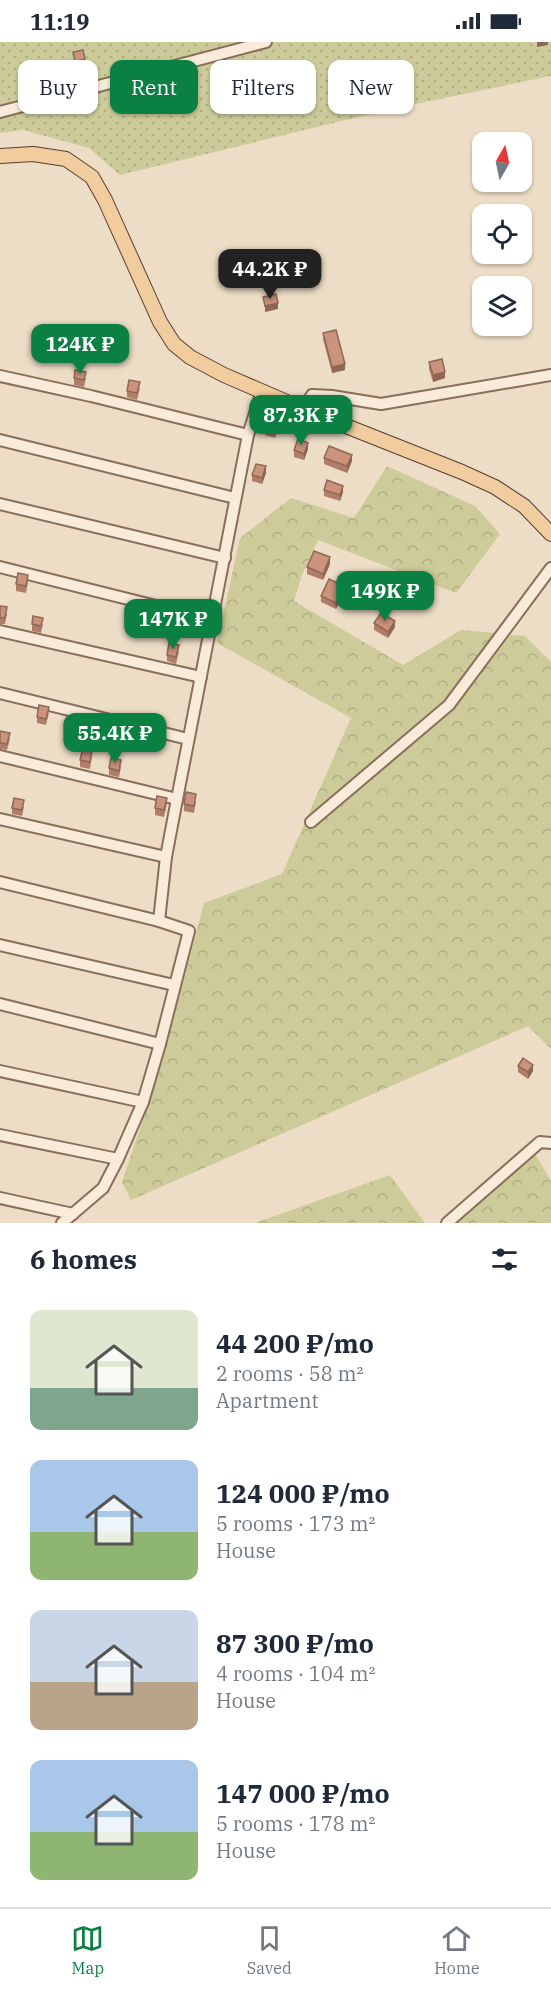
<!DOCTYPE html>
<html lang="en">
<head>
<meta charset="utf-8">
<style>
	:root { --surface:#fff; --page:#f6f6f7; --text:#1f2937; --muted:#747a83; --line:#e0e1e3; --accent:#0b8043 }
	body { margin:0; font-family:"IBM Plex Serif",serif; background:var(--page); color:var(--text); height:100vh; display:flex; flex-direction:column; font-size:22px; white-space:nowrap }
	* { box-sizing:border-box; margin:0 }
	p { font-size:20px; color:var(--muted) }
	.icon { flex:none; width:33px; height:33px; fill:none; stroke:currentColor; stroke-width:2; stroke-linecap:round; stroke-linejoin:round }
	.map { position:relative; height:1181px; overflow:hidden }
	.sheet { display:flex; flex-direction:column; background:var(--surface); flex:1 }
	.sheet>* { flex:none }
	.banner { position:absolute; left:18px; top:18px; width:516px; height:54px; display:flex; gap:12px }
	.needle { width:39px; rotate:9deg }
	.tools { position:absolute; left:472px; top:90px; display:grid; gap:12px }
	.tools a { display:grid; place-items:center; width:60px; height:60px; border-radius:12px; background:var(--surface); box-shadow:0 2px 4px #0004; font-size:30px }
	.price { position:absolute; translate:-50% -51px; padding:0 14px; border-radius:12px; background:var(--accent); color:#fff; font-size:20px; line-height:39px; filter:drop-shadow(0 2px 3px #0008) }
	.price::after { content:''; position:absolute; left:50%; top:36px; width:18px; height:14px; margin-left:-9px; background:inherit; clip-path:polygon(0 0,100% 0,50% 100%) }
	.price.current { background:#222; color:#fff }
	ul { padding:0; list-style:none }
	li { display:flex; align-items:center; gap:18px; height:150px; padding:0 30px }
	li span { display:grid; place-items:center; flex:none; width:168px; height:120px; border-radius:12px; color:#555 }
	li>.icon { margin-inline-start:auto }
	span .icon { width:72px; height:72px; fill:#fffc; stroke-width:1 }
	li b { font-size:26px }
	h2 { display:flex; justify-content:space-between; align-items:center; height:72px; padding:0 30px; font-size:26px }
	.pill { padding:0 21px; border-radius:12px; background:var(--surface); box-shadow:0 2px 4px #0004; font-size:21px; line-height:54px }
	.pill.current { background:var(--accent); color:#fff }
	.status { display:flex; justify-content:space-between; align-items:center; height:42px; padding:0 30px; background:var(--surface); direction:ltr }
	.status svg { height:16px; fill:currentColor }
	.menu { display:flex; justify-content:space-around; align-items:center; height:84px; border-top:2px solid var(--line); background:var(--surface); font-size:16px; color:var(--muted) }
	.menu a { display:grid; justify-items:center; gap:3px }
	.menu .current { color:var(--accent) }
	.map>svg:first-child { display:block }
	.forest { fill:url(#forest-crowns) }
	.park { fill:url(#park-dots) }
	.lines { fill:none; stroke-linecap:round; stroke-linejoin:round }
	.minor-casing { stroke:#896e5c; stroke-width:14 }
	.major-casing { stroke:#573d30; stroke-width:16 }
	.minor { stroke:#f9ebd9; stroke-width:10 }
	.major { stroke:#f0cc9e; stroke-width:14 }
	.wall { fill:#af7e6b }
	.shaded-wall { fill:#8f6757 }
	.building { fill:#cc937c; stroke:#8f6757; stroke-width:1.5 }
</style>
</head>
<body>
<div class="status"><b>11:19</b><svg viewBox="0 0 49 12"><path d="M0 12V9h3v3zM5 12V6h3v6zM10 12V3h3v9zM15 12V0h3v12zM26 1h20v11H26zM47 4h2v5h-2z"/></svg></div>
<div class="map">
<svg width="551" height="1181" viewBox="0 0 551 1181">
	<defs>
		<pattern id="forest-crowns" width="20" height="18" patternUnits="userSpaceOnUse" patternTransform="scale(1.5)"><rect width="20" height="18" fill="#cccb99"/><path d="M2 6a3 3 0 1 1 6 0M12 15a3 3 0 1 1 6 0" fill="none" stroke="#b0ae83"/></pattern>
		<pattern id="park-dots" width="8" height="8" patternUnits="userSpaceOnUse" patternTransform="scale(1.5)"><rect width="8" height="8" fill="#cccb99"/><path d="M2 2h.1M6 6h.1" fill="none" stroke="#b0ae83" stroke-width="1.8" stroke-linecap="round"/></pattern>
	</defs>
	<rect width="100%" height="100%" fill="#eeddc6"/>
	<g class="forest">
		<polygon points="387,424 475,464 500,492 456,551 318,498 302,533 294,559 403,623 461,588 525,594 551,620 551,1007 528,984 131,1158 122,1140 163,1017 204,861 282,832 351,676 217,601 240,496 291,456 354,476"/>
		<polygon points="535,1112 551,1139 551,1181 453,1181"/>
		<polygon points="390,1133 425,1181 255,1181"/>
	</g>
	<polygon class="park" points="0,0 551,0 551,34 391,67 120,133 89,106 23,88 0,91"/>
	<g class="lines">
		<defs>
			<g id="minor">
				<polyline points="0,70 266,0"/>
				<polyline points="0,334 91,354 248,393"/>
				<polyline points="303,367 312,353 332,354 381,362 551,333"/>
				<polyline points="0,398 235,456"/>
				<polyline points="0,462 225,516"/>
				<polyline points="0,525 200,575 213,576"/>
				<polyline points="0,589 201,635"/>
				<polyline points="0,651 188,697"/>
				<polyline points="0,714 177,757"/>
				<polyline points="0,777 166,815"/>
				<polyline points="311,780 449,663 551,526"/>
				<polyline points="0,840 159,879 189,889 160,1002 143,1060 118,1117 103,1146 62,1181"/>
				<polyline points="159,879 166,815 177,757 248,393 262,349"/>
				<polyline points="0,903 174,943"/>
				<polyline points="0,962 160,1002"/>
				<polyline points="0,1029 143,1060"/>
				<polyline points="0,1093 118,1117"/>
				<polyline points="0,1156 73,1172"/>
				<polyline points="447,1181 540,1100 551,1101"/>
			</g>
			<polyline id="major" points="0,114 33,112 66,117 92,135 105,158 160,280 174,302 190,315 224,333 303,367 462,430 495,445 524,464 551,492"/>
		</defs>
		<use href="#minor" class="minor-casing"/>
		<use href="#major" class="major-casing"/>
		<use href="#minor" class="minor"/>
		<use href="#major" class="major"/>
	</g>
	<g class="wall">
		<polygon points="275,30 296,43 279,48 275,36"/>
		<polygon points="138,51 155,59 155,66 140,69"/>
		<polygon points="480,198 493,212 493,214 483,217 480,205"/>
		<polygon points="323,291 345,328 332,331 323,297"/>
		<polygon points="429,320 445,336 433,340 429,327"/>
		<polygon points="74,336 86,336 84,345 74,343"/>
		<polygon points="140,346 137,358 127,355 127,349"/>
		<polygon points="278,385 275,396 265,393 265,387"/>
		<polygon points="308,407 304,418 294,415 294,408"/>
		<polygon points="324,416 352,419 347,431 324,422"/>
		<polygon points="266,431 262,442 252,439 252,433"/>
		<polygon points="324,448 343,450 340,459 324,454"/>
		<polygon points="330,522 323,538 307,532 307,525"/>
		<polygon points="28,540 26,551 16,549 16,542"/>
		<polygon points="344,551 336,567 321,560 321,554"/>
		<polygon points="0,564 7,572 5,582 0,582"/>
		<polygon points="160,573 158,585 148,583 148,576"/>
		<polygon points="374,581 395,585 388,596 374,588"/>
		<polygon points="32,582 43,582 41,591 32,589"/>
		<polygon points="179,609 176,622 167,619 167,613"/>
		<polygon points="49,671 46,683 37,681 37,675"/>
		<polygon points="116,688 114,700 104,698 104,692"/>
		<polygon points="0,689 10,697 7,708 0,707"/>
		<polygon points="92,714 90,727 80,725 80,718"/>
		<polygon points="121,725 119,735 109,733 109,726"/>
		<polygon points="196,759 194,771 184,769 184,762"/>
		<polygon points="167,762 164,775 155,773 155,766"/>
		<polygon points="24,765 22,774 12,772 12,766"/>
		<polygon points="518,1024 533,1029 528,1037 518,1030"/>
	</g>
	<g class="shaded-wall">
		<polygon points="537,0 548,0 548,3 537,5"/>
		<polygon points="85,17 85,24 75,26 75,20"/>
		<polygon points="296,37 296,43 279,48 279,42"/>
		<polygon points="175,48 175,55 165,57 165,50"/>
		<polygon points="483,210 483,212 493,212 493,214 483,217"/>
		<polygon points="278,261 278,267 265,270 265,264"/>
		<polygon points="345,322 345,328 332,331 332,325"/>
		<polygon points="445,330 445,336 433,340 433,333"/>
		<polygon points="278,379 278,385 275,396 275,390"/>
		<polygon points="308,401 308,407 304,418 304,412"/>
		<polygon points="352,413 352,419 347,431 347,424"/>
		<polygon points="266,424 266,431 262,442 262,436"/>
		<polygon points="343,444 343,450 340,459 340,453"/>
		<polygon points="330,515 330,522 323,538 323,532"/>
		<polygon points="344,544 344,551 336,567 336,561"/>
		<polygon points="395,579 395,585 388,596 388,590"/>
		<polygon points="533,1023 533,1029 528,1037 528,1030"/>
	</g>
	<g class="building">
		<polygon points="83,8 85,17 75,20 73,10"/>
		<polygon points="293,25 296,37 279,42 275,30"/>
		<polygon points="173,37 175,48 165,50 163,39"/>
		<polygon points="153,48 155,59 140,62 138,51"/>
		<polygon points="480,198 483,198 483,210"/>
		<polygon points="276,252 278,261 265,264 263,255"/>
		<polygon points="336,288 345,322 332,325 323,291"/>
		<polygon points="442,317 445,330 433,333 429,320"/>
		<polygon points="75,328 86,330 84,338 74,336"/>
		<polygon points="129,338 140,340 137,351 127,349"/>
		<polygon points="268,376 278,379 275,390 265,387"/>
		<polygon points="298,397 308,401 304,412 294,408"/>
		<polygon points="329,404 352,413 347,424 324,416"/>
		<polygon points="256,422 266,424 262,436 252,433"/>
		<polygon points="327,438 343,444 340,453 324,448"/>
		<polygon points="314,509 330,515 323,532 307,525"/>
		<polygon points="18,531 28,533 26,544 16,542"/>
		<polygon points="329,537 344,544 336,561 321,554"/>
		<polygon points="0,564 7,565 5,576 0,576"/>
		<polygon points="151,564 160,566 158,578 148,576"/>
		<polygon points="381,571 395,579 388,590 374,581"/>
		<polygon points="33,574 43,576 41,584 32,582"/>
		<polygon points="169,601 179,603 176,615 167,613"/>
		<polygon points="39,663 49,665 46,677 37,675"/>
		<polygon points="106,679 116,681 114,694 104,692"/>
		<polygon points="0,689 10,691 7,702 0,701"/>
		<polygon points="83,706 92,708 90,720 80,718"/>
		<polygon points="111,716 121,718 119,729 109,726"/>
		<polygon points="186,750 196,752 194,764 184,762"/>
		<polygon points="157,754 167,756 164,768 155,766"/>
		<polygon points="14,756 24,758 22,768 12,766"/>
		<polygon points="523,1016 533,1023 528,1030 518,1024"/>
	</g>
</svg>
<div class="tools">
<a><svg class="needle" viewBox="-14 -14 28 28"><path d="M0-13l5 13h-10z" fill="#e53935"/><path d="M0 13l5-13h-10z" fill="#747a83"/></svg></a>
<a><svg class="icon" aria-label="locate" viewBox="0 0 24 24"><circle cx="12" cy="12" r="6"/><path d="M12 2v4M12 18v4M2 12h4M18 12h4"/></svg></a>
<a><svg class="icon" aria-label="layers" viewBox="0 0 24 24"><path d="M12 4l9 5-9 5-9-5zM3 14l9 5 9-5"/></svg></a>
</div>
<b class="price current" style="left:270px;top:258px">44.2K ₽</b>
<b class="price" style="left:80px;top:333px">124K ₽</b>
<b class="price" style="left:301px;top:404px">87.3K ₽</b>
<b class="price" style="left:385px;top:580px">149K ₽</b>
<b class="price" style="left:173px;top:608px">147K ₽</b>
<b class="price" style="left:115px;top:722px">55.4K ₽</b>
<div class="banner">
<a class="pill">Buy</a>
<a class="pill current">Rent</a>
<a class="pill">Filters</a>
<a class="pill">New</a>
</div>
</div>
<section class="sheet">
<h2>6 homes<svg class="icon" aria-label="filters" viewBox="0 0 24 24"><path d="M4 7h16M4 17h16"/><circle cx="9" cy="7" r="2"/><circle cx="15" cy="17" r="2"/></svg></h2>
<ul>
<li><span style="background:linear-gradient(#dfe7d0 65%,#7fa58c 0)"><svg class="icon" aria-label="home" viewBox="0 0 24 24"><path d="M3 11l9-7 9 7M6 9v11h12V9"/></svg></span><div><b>44 200 ₽/mo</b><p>2 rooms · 58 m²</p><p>Apartment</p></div></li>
<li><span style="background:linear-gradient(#a9c7e8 60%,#8fb573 0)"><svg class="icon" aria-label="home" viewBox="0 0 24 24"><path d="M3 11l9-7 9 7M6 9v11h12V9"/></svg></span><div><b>124 000 ₽/mo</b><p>5 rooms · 173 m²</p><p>House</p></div></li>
<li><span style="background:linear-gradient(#c9d6e8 60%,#b9a48a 0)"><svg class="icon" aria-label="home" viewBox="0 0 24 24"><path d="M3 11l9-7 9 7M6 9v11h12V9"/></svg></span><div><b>87 300 ₽/mo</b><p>4 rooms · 104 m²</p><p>House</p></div></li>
<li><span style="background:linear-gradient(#a9c7e8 60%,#8fb573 0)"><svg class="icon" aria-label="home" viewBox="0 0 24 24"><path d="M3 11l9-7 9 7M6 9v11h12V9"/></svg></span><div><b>147 000 ₽/mo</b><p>5 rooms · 178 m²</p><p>House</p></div></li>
</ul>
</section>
<nav class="menu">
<a class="current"><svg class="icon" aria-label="map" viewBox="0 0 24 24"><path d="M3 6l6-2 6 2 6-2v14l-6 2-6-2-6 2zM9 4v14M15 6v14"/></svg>Map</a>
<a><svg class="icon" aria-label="saved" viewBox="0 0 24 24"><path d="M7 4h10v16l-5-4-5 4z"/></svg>Saved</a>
<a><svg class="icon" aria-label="home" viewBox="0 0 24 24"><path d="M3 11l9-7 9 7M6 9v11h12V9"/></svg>Home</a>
</nav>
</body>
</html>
